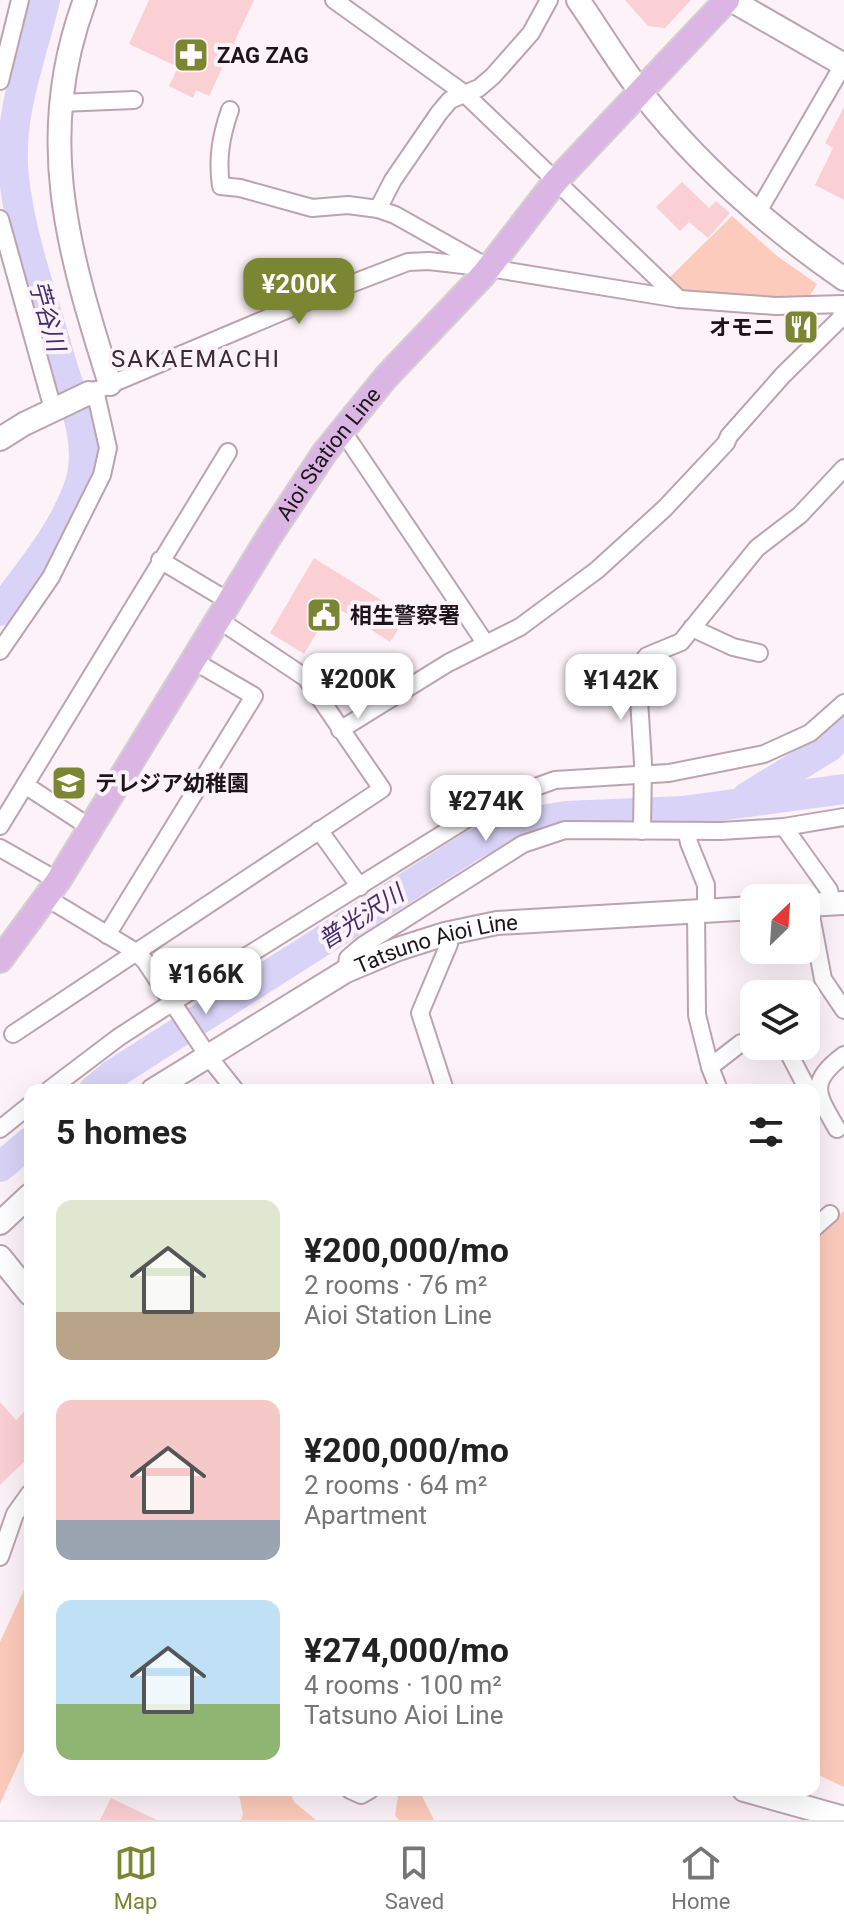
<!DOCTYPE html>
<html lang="en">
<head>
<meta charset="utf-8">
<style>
	:root { --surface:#fff; --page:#f6f6f6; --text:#222; --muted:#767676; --line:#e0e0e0; --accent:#7b8633 }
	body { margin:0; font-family:Roboto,"Noto Sans JP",sans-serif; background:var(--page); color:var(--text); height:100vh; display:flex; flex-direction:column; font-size:30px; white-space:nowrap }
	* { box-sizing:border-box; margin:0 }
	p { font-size:26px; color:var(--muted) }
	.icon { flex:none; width:44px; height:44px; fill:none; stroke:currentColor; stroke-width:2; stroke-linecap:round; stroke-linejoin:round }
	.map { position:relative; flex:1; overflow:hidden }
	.side { position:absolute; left:24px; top:1084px; width:796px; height:712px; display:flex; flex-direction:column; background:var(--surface); border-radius:16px; box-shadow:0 8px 32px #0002 }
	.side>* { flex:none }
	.needle { width:52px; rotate:25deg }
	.fabs { position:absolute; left:740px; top:884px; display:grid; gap:16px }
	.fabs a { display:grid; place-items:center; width:80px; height:80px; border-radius:16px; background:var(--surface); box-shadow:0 8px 32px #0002; font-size:40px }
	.price { position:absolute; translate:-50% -68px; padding:0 18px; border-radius:16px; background:#fff; color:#222; font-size:26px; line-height:52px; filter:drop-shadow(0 2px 4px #0008) }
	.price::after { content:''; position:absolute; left:50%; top:48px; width:24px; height:18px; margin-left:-12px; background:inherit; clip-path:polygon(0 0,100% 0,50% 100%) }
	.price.selected { background:var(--accent); color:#fff }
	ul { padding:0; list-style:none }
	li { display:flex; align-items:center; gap:24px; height:200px; padding:0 32px }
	li span { display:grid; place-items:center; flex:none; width:224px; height:160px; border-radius:16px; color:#555 }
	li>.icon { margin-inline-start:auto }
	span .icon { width:96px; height:96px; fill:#fffc; stroke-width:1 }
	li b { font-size:34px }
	h2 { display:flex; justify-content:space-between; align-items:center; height:96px; padding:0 32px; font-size:34px }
	.tab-bar { display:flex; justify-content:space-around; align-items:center; height:112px; border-top:2px solid var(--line); background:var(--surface); font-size:22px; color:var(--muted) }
	.tab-bar a { display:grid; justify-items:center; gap:4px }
	.tab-bar .selected { color:var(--accent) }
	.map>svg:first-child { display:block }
	.green { fill:#fdcbbb }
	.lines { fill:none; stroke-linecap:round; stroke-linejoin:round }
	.river { stroke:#d9d3f7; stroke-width:30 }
	.building { fill:#fbd0d4 }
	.street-casing { stroke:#bba4b0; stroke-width:20 }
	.secondary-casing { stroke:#bba4b0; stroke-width:26 }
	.primary-casing { stroke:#d2d0d1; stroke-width:28 }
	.street { stroke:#fff; stroke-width:16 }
	.secondary { stroke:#fff; stroke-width:22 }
	.primary { stroke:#dbb6e5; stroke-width:24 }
	.labels { text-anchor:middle; stroke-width:8; stroke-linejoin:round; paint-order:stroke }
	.poi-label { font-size:22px; font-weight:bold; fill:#1d1519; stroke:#fcf2f7; text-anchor:start }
	.street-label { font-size:22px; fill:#1d1519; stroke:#fcf2f7 }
	.water-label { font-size:24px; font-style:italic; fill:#412d70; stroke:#fcf2f7 }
	.neighbourhood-label { font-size:24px; letter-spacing:2px; fill:#3c2a34; stroke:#fcf2f7 }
</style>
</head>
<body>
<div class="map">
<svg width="844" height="1820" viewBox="0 0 844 1820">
	<rect width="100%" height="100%" fill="#fcf2f7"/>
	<g class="green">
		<polygon points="732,216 777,256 817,284 808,299 762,300 685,291 668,279"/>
		<polygon points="844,1211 844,1787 814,1773 814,1246 820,1231"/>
		<polygon points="30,1577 30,1738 0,1804 0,1642"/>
		<polygon points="238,1790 289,1790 294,1802 316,1820 241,1820 243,1814"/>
		<polygon points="399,1790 419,1790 434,1820 399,1820 395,1815"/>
	</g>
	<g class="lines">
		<g class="river">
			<path d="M0 611C30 570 64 532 80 483 92 443 74 403 62 365 45 304 21 241 14 178 7 116 31 59 45 0"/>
			<polyline points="747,797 829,747 844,730"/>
			<polyline points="94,1090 112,1075 473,845 519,824 566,816 683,811 844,789"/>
			<polyline points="0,1167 30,1142"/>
		</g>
	</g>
	<g class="building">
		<polygon points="149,0 254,0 209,96 196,90 193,98 169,86 178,67 129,44"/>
		<polygon points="625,0 691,0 665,28 648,26"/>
		<polygon points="844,107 844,200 815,185 833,148 825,143"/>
		<polygon points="682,182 709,208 716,201 730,213 708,238 689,222 680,231 656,207"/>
		<polygon points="314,558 397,610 395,613 405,619 390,642 333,605 304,654 270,633"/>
		<polygon points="0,1402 16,1420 30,1406 30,1456 0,1485"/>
		<polygon points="111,1798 157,1820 100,1820"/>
	</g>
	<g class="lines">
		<defs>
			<g id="street">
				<polyline points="334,0 465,94 679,299"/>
				<polyline points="0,81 20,0"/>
				<polyline points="60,103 134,100"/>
				<path d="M230 110C221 136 217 158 221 186L240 188 312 208 348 205 378 209"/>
				<polyline points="756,211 763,203 843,65"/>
				<polyline points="0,219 53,409"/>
				<polyline points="482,264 395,215 378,209 393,180 439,113 450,100 479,88 493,76 531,33 549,0"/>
				<polyline points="102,388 322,295 408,262 429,261 489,268 679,299 776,306 844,304"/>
				<polyline points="339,433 350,442 486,644"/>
				<polyline points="160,560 230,602"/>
				<polyline points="692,628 733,647 759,653"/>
				<polyline points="0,651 51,577 102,475 108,448 95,390"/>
				<polyline points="340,730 448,663 520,627 597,570 665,508 726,443 729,436 783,375 839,320 844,311"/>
				<polyline points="25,785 91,828"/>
				<polyline points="0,826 228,452"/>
				<polyline points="784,827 829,890 832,904"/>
				<polyline points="319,830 360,887"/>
				<polyline points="642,831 643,763 637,669 647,656 681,642 757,548 800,515 844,468"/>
				<polyline points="687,832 689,843 706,885 706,911"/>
				<polyline points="0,848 58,881"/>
				<polyline points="47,898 136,952 145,961 208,1056 235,1090"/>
				<polyline points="809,905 823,979 844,1010"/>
				<polyline points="696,911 697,1015 710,1067 719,1090"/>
				<polyline points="445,934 449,944 420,1013 445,1090"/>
				<polyline points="107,935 254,696 194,661"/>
				<polyline points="346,971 348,958 362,946 523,844 565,830 721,831 784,827 844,817"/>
				<polyline points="13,1034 382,789 306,678 219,620"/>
				<polyline points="785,1046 808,1090"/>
				<polyline points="710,1067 741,1043 754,1042"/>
				<polyline points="49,1090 119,1037 173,1002 494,802 555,780 669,773 764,754 810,733 844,703"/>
				<polyline points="0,1129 30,1105"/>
				<path d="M837 1129C817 1094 807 1083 844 1055"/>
				<polyline points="814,1228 830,1214"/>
				<polyline points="0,1557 15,1514 30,1493"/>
				<polyline points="350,1790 361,1795 370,1790"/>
			</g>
			<g id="secondary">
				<path d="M85 0C34 137 68 251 110 384"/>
				<path d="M578 0C599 30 618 63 641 92 697 164 769 227 844 279"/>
				<polyline points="731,0 844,65"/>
				<polyline points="0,439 24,424 89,393"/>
				<polyline points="806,905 844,903"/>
				<path id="s1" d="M153 1090 346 971 398 949 445 934 497 923 754 908"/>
				<polyline points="0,1223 30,1195"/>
				<polyline points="0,1257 30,1294"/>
				<polyline points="744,1790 844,1818"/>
			</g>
			<g id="primary">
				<path id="s2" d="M0 960 58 881 270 535 325 452 386 377 484 274 555 182 727 0"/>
			</g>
		</defs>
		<use href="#street" class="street-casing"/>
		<use href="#secondary" class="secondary-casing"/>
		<use href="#primary" class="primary-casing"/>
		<use href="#street" class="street"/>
		<use href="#secondary" class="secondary"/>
		<use href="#primary" class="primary"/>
	</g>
	<defs>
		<symbol id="pharmacy-square" viewBox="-11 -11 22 22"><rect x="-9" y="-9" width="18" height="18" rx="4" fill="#7b8633" stroke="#fcf2f7"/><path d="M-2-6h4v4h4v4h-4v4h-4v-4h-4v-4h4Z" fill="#fff"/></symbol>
		<symbol id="restaurant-square" viewBox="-11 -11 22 22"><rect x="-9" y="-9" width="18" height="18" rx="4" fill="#7b8633" stroke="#fcf2f7"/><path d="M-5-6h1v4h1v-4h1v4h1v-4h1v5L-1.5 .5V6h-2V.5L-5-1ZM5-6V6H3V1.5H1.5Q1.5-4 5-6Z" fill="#fff"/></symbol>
		<symbol id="civic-square" viewBox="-11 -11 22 22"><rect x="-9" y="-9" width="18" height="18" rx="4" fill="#7b8633" stroke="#fcf2f7"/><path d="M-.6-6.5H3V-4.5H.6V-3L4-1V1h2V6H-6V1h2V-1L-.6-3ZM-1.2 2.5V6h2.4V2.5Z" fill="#fff"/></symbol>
		<symbol id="school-square" viewBox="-11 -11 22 22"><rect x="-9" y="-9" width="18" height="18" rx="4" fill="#7b8633" stroke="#fcf2f7"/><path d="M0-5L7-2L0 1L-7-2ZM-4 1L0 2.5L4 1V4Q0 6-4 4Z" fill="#fff"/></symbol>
	</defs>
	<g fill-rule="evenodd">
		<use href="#pharmacy-square" x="171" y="35" width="40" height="40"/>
		<use href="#restaurant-square" x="781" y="307" width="40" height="40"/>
		<use href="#civic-square" x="304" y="595" width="40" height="40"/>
		<use href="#school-square" x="49" y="763" width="40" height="40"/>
	</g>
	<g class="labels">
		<g class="poi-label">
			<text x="217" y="63">ZAG ZAG</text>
			<text x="775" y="335" text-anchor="end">オモニ</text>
			<text x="350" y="623">相生警察署</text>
			<text x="95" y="791">テレジア幼稚園</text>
		</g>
		<g class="street-label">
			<text dy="8" stroke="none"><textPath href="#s2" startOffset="604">Aioi Station Line</textPath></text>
			<text dy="8" stroke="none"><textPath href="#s1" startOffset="322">Tatsuno Aioi Line</textPath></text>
		</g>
		<g class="water-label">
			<text transform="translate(47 316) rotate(74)" y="8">苧谷川</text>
			<text transform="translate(361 917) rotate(-33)" y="8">普光沢川</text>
		</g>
		<g class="neighbourhood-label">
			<text x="196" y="367">SAKAEMACHI</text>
		</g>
	</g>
</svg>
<div class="fabs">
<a><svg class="needle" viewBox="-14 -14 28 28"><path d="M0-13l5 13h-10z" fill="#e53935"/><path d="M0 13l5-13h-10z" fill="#767676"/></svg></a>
<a><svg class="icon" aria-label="layers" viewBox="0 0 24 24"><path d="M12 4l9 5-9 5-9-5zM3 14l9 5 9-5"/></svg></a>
</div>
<b class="price selected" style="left:299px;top:326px">¥200K</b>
<b class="price" style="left:358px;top:721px">¥200K</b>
<b class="price" style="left:621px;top:722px">¥142K</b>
<b class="price" style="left:486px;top:843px">¥274K</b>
<b class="price" style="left:206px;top:1016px">¥166K</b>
<section class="side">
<h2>5 homes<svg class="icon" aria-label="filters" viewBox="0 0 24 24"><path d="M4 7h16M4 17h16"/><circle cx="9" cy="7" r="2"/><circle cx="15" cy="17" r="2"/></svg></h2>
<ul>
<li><span style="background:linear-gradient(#dfe7d0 70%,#b9a48a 0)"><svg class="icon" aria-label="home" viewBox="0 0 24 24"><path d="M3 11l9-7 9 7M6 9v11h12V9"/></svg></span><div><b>¥200,000/mo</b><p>2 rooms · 76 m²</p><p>Aioi Station Line</p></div></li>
<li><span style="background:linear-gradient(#f6c9c9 75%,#9aa5b1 0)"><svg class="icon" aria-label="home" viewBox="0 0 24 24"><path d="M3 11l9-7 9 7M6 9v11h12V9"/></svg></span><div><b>¥200,000/mo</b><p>2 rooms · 64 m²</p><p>Apartment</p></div></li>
<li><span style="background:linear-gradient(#bfe0f5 65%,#8fb573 0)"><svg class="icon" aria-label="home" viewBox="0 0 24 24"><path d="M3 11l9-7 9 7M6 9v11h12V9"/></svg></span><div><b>¥274,000/mo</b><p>4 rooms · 100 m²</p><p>Tatsuno Aioi Line</p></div></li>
</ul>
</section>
</div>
<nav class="tab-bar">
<a class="selected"><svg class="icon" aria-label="map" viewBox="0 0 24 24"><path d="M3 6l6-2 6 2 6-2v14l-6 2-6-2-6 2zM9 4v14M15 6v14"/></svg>Map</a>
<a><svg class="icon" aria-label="saved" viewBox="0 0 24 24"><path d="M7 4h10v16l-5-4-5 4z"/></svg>Saved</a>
<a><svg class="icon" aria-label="home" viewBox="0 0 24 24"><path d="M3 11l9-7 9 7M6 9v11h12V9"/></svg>Home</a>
</nav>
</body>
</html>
